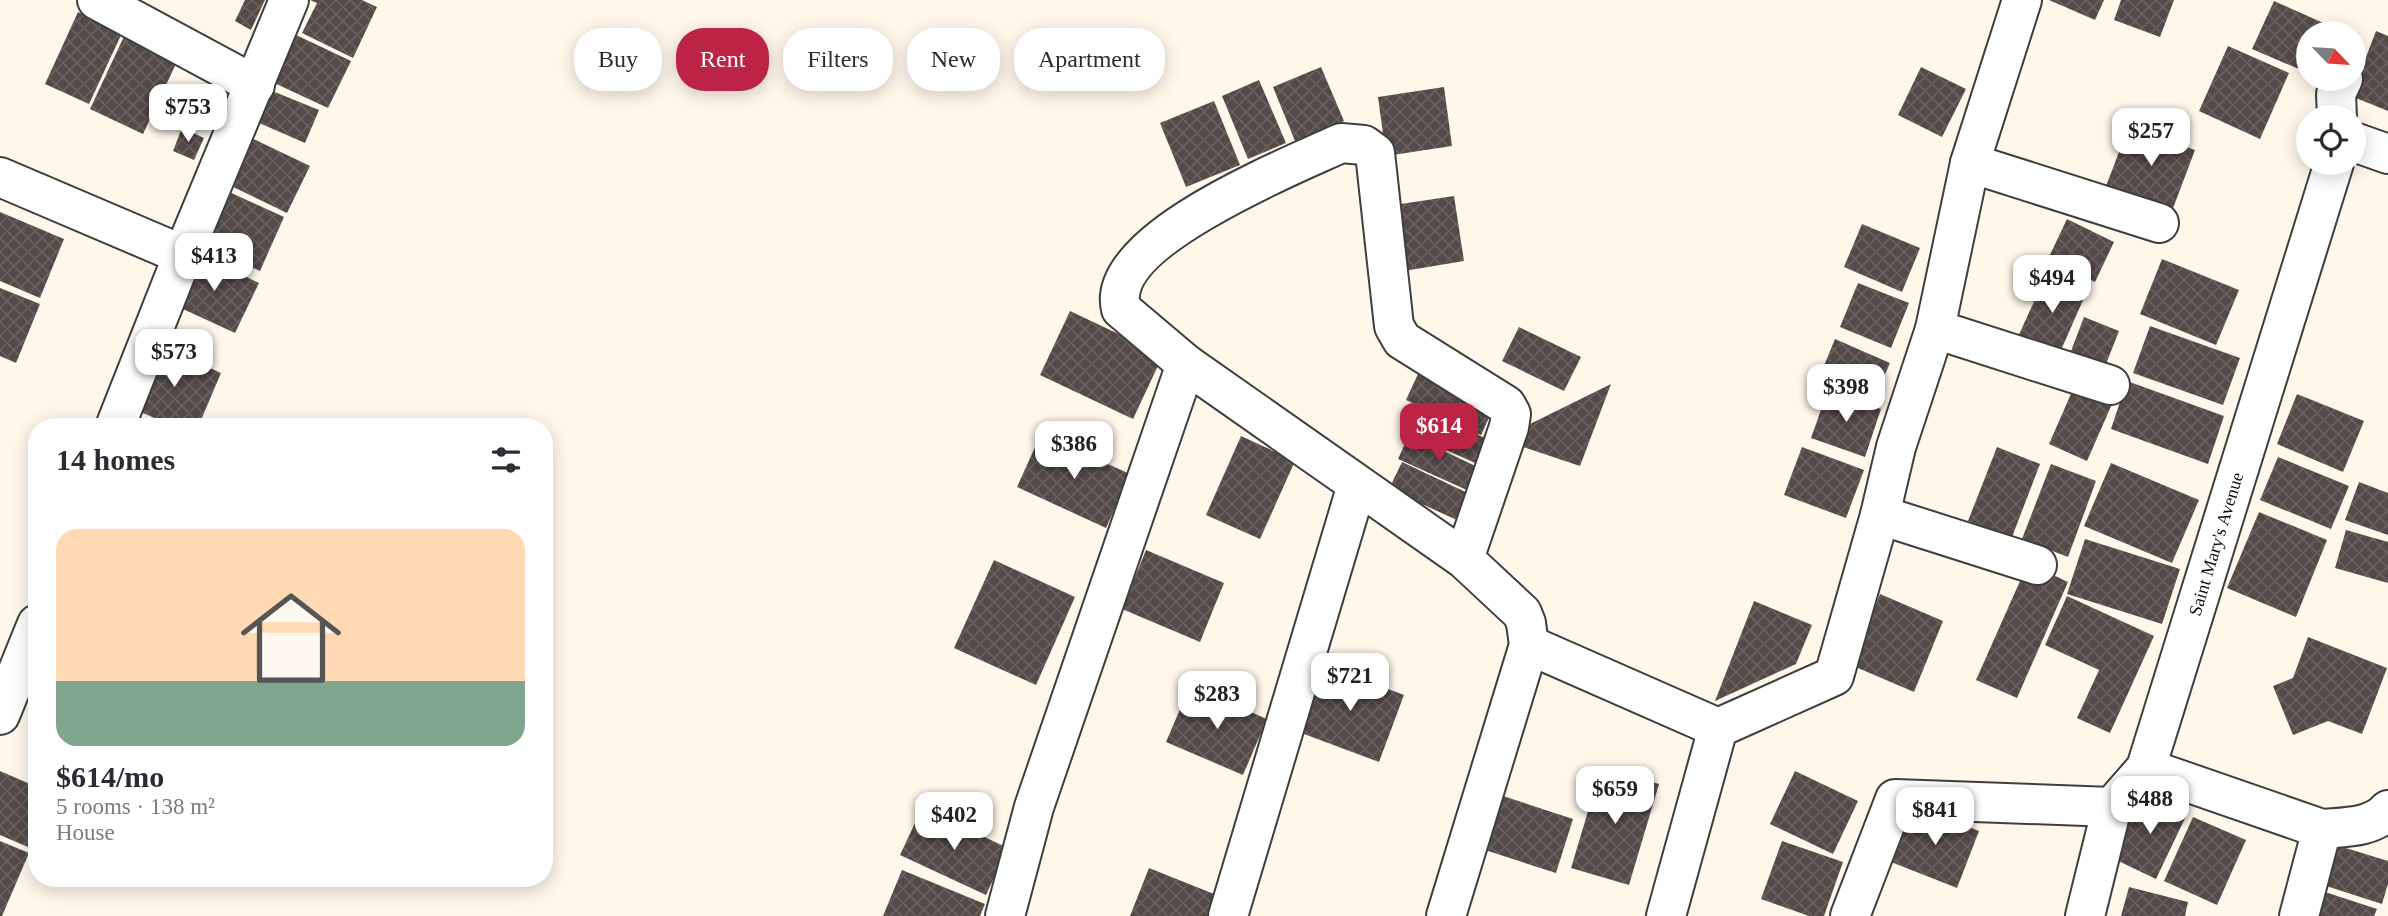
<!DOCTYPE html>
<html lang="en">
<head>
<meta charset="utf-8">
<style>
	:root { --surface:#fff; --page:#f2f2f3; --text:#2b2b33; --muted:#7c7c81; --accent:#bc2344 }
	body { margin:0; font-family:Georgia,serif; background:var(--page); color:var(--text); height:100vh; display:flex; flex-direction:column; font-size:26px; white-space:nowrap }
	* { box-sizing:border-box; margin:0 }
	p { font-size:23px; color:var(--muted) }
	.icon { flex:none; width:38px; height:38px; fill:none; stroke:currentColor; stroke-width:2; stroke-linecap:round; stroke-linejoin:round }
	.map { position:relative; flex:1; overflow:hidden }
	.side { position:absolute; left:28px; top:418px; width:525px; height:469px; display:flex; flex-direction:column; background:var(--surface); border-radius:28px; box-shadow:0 4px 18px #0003 }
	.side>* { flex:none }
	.guide { position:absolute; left:574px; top:28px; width:665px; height:63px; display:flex; gap:14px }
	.needle { width:46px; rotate:115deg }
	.controls { position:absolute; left:2296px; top:21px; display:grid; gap:14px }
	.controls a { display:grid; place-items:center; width:70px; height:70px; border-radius:50%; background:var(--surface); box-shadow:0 4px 18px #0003; font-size:35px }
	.price { position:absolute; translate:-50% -60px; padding:0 16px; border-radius:14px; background:#fff; color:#222; font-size:23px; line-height:46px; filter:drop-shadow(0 2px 4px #0008) }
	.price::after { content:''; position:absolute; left:50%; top:42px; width:21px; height:16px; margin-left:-10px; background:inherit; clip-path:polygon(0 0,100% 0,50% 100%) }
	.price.active { background:var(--accent); color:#fff }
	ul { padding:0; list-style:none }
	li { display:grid; align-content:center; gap:14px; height:371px; padding:0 28px }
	li span { display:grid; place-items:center; height:217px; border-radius:21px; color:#555 }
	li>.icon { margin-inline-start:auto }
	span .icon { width:126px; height:126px; fill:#fffc; stroke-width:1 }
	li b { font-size:30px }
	h2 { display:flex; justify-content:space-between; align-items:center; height:84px; padding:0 28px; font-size:30px }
	.tag { padding:0 24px; border-radius:28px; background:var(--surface); box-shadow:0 4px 18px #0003; font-size:24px; line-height:63px }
	.tag.active { background:var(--accent); color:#fff }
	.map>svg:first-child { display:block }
	.building { fill:url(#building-cross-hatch) }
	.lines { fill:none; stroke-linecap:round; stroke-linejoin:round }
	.minor-casing { stroke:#3e3e3e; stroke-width:42 }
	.minor { stroke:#fff; stroke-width:38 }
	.labels { text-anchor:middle; stroke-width:7; stroke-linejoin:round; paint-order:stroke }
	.street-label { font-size:18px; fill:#0b0b0b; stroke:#fff }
</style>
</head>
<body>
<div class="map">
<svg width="2388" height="916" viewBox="0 0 2388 916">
	<defs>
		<pattern id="building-cross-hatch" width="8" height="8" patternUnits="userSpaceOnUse" patternTransform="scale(1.75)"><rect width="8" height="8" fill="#544a48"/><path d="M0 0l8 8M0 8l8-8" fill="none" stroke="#68605e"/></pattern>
	</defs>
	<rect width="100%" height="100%" fill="#fff7ea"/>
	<g class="building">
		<polygon points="245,0 265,0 251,30 235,21"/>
		<polygon points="310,0 362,0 377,7 353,58 302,33 317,3"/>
		<polygon points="2049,0 2104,0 2095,20"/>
		<polygon points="2121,0 2174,0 2160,37 2114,20"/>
		<polygon points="2274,1 2341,31 2340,33 2308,33 2308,73 2252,49"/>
		<polygon points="78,12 122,33 89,104 45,84"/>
		<polygon points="128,28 181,53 143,134 90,109"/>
		<polygon points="2376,31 2388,36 2388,111 2351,96"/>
		<polygon points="294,34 351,61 328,108 272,82"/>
		<polygon points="2228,46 2289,73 2260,139 2199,111"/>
		<polygon points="1321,67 1344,121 1295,141 1273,87"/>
		<polygon points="1921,67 1966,89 1942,137 1898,115"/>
		<polygon points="1259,80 1286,143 1248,159 1222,96"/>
		<polygon points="1444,87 1452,146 1386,156 1378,97"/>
		<polygon points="265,88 319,110 305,143 252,120"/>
		<polygon points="1214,101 1240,165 1186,187 1160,123"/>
		<polygon points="2129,126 2195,150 2172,211 2106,186"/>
		<polygon points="182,128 204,138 194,160 173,151"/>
		<polygon points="245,135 310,166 287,213 223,182"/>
		<polygon points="227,191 284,217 260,271 202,245"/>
		<polygon points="1454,196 1464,261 1404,271 1394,205"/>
		<polygon points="0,212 64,239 40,298 0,281"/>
		<polygon points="2067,219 2114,242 2095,282 2048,259"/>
		<polygon points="1862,224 1920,248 1902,292 1844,267"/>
		<polygon points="193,252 259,283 235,333 170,303"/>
		<polygon points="2162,259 2239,290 2216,345 2140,314"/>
		<polygon points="2047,273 2087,291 2058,357 2017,339"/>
		<polygon points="1858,283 1909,303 1891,348 1840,327"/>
		<polygon points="0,288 40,304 16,363 0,356"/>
		<polygon points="1070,311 1163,355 1133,419 1040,375"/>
		<polygon points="2084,317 2119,331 2106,364 2071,351"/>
		<polygon points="2150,326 2240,358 2223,405 2133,373"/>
		<polygon points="1519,327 1581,357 1564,391 1502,361"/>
		<polygon points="1835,339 1890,363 1875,397 1821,373"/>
		<polygon points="154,343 221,373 198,427 175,427 127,406"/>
		<polygon points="1418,374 1493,409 1481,435 1406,400"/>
		<polygon points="2127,381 2224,416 2208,464 2111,429"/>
		<polygon points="1611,384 1580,466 1520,446 1530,424"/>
		<polygon points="2074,387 2112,404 2087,461 2049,444"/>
		<polygon points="1828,390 1881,409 1865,457 1811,438"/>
		<polygon points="2297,394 2364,421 2343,472 2277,444"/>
		<polygon points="1416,406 1487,439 1475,463 1405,431"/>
		<polygon points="1041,434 1130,474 1106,528 1017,487"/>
		<polygon points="1409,435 1480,468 1469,491 1398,459"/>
		<polygon points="1241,436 1295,461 1260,539 1206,515"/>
		<polygon points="1802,447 1864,470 1846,518 1784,495"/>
		<polygon points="1997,447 2040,464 2012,537 1968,521"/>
		<polygon points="2278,457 2349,486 2331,529 2260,500"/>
		<polygon points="1402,462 1472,495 1459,521 1389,489"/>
		<polygon points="2111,463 2199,500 2172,563 2084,526"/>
		<polygon points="2051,464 2096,481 2068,557 2022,539"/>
		<polygon points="2359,482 2388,493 2388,535 2345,520"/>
		<polygon points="2259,512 2327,540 2296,617 2227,588"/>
		<polygon points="2346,530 2388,542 2388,583 2335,568"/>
		<polygon points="2085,539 2180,569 2162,624 2067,594"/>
		<polygon points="1146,550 1224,583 1200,642 1122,609"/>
		<polygon points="994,560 1075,597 1036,685 954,648"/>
		<polygon points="2028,563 2068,582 2017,698 1976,680"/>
		<polygon points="1880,594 1943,621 1914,692 1851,665"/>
		<polygon points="2067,596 2154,636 2110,733 2077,718 2099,670 2045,645"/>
		<polygon points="1754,601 1812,625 1796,664 1715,701"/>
		<polygon points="2308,637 2387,668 2362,734 2328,721 2293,735 2273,686 2293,678"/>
		<polygon points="1322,664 1404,695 1379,762 1296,731"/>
		<polygon points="1190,686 1267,719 1243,775 1166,742"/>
		<polygon points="1601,768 1659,784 1629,885 1571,868"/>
		<polygon points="0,771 37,787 37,827 28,847 0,835"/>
		<polygon points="1795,771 1858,801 1833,854 1770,824"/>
		<polygon points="2143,793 2187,814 2156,879 2112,858"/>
		<polygon points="1503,796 1573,819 1556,873 1485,850"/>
		<polygon points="1914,805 1979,831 1957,888 1891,862"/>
		<polygon points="922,808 1008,848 986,895 900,855"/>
		<polygon points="2193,817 2246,840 2217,905 2164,881"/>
		<polygon points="0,841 29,853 2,916 0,916"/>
		<polygon points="1782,841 1843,862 1824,916 1809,916 1761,899"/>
		<polygon points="2336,845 2388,861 2388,884 2382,904 2323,885"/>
		<polygon points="1149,868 1219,896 1211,916 1130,916"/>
		<polygon points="902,870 985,904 980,916 883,916"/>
		<polygon points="2129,887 2188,902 2185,916 2121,916"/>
		<polygon points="2322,891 2377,909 2374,916 2314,916"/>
	</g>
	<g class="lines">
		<defs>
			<g id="minor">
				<polyline points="97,0 255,85"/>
				<polyline points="2337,117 2336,94 2343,79"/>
				<polyline points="2354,142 2388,154"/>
				<polyline points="1970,163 2159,223"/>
				<polyline points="0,177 183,255"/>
				<polyline points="1935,329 2110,385"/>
				<polyline points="115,427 183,255 289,0"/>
				<polyline points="1880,515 2037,565"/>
				<path d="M1464 559 1509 427 1511 414 1506 405 1402 340 1394 326 1375 153 1364 145 1341 143C1292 166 1103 240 1121 309L1186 364 1464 559 1522 613 1526 623 1529 645 1718 728"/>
				<polyline points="0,715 37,624"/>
				<polyline points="2146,768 2322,829"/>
				<polyline points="1005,916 1034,807 1186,364"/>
				<polyline points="1228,916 1357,485"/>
				<polyline points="1446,916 1529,645"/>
				<polyline points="1666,916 1718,728 1834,676 1880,515 1896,447 1935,329 1970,163 2022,0"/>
				<polyline points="1850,916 1895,799 2112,807"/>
				<polyline points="2085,916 2112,807 2146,768 2334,163"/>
				<path d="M2299 916 2322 829C2344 827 2373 828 2388 810"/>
			</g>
		</defs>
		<use href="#minor" class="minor-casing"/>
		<use href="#minor" class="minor"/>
	</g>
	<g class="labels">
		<g class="street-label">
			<text transform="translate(2216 544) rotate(-73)" y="6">Saint Mary's Avenue</text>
		</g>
	</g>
</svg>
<div class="controls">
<a><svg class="needle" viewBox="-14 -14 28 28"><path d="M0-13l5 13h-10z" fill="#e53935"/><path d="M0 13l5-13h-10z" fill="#7c7c81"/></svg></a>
<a><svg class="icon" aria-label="locate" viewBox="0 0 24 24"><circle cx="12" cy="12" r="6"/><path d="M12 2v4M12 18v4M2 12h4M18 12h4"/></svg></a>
</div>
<b class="price" style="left:188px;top:144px">$753</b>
<b class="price" style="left:2151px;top:168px">$257</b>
<b class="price" style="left:214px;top:293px">$413</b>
<b class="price" style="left:2052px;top:315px">$494</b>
<b class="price" style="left:174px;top:389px">$573</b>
<b class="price" style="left:1846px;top:424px">$398</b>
<b class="price active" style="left:1439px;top:463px">$614</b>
<b class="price" style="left:1074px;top:481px">$386</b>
<b class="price" style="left:1350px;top:713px">$721</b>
<b class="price" style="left:1217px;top:731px">$283</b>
<b class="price" style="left:1615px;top:826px">$659</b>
<b class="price" style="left:2150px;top:836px">$488</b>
<b class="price" style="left:1935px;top:847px">$841</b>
<b class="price" style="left:954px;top:852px">$402</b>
<div class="guide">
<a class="tag">Buy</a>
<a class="tag active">Rent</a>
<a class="tag">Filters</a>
<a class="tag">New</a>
<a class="tag">Apartment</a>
</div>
<section class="side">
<h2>14 homes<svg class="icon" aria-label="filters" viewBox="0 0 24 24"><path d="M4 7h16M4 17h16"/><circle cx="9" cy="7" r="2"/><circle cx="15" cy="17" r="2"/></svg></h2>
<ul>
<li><span style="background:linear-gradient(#ffd9b3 70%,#7fa58c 0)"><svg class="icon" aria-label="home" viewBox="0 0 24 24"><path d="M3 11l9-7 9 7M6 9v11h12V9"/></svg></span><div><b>$614/mo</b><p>5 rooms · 138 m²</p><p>House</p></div></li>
</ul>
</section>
</div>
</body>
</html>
